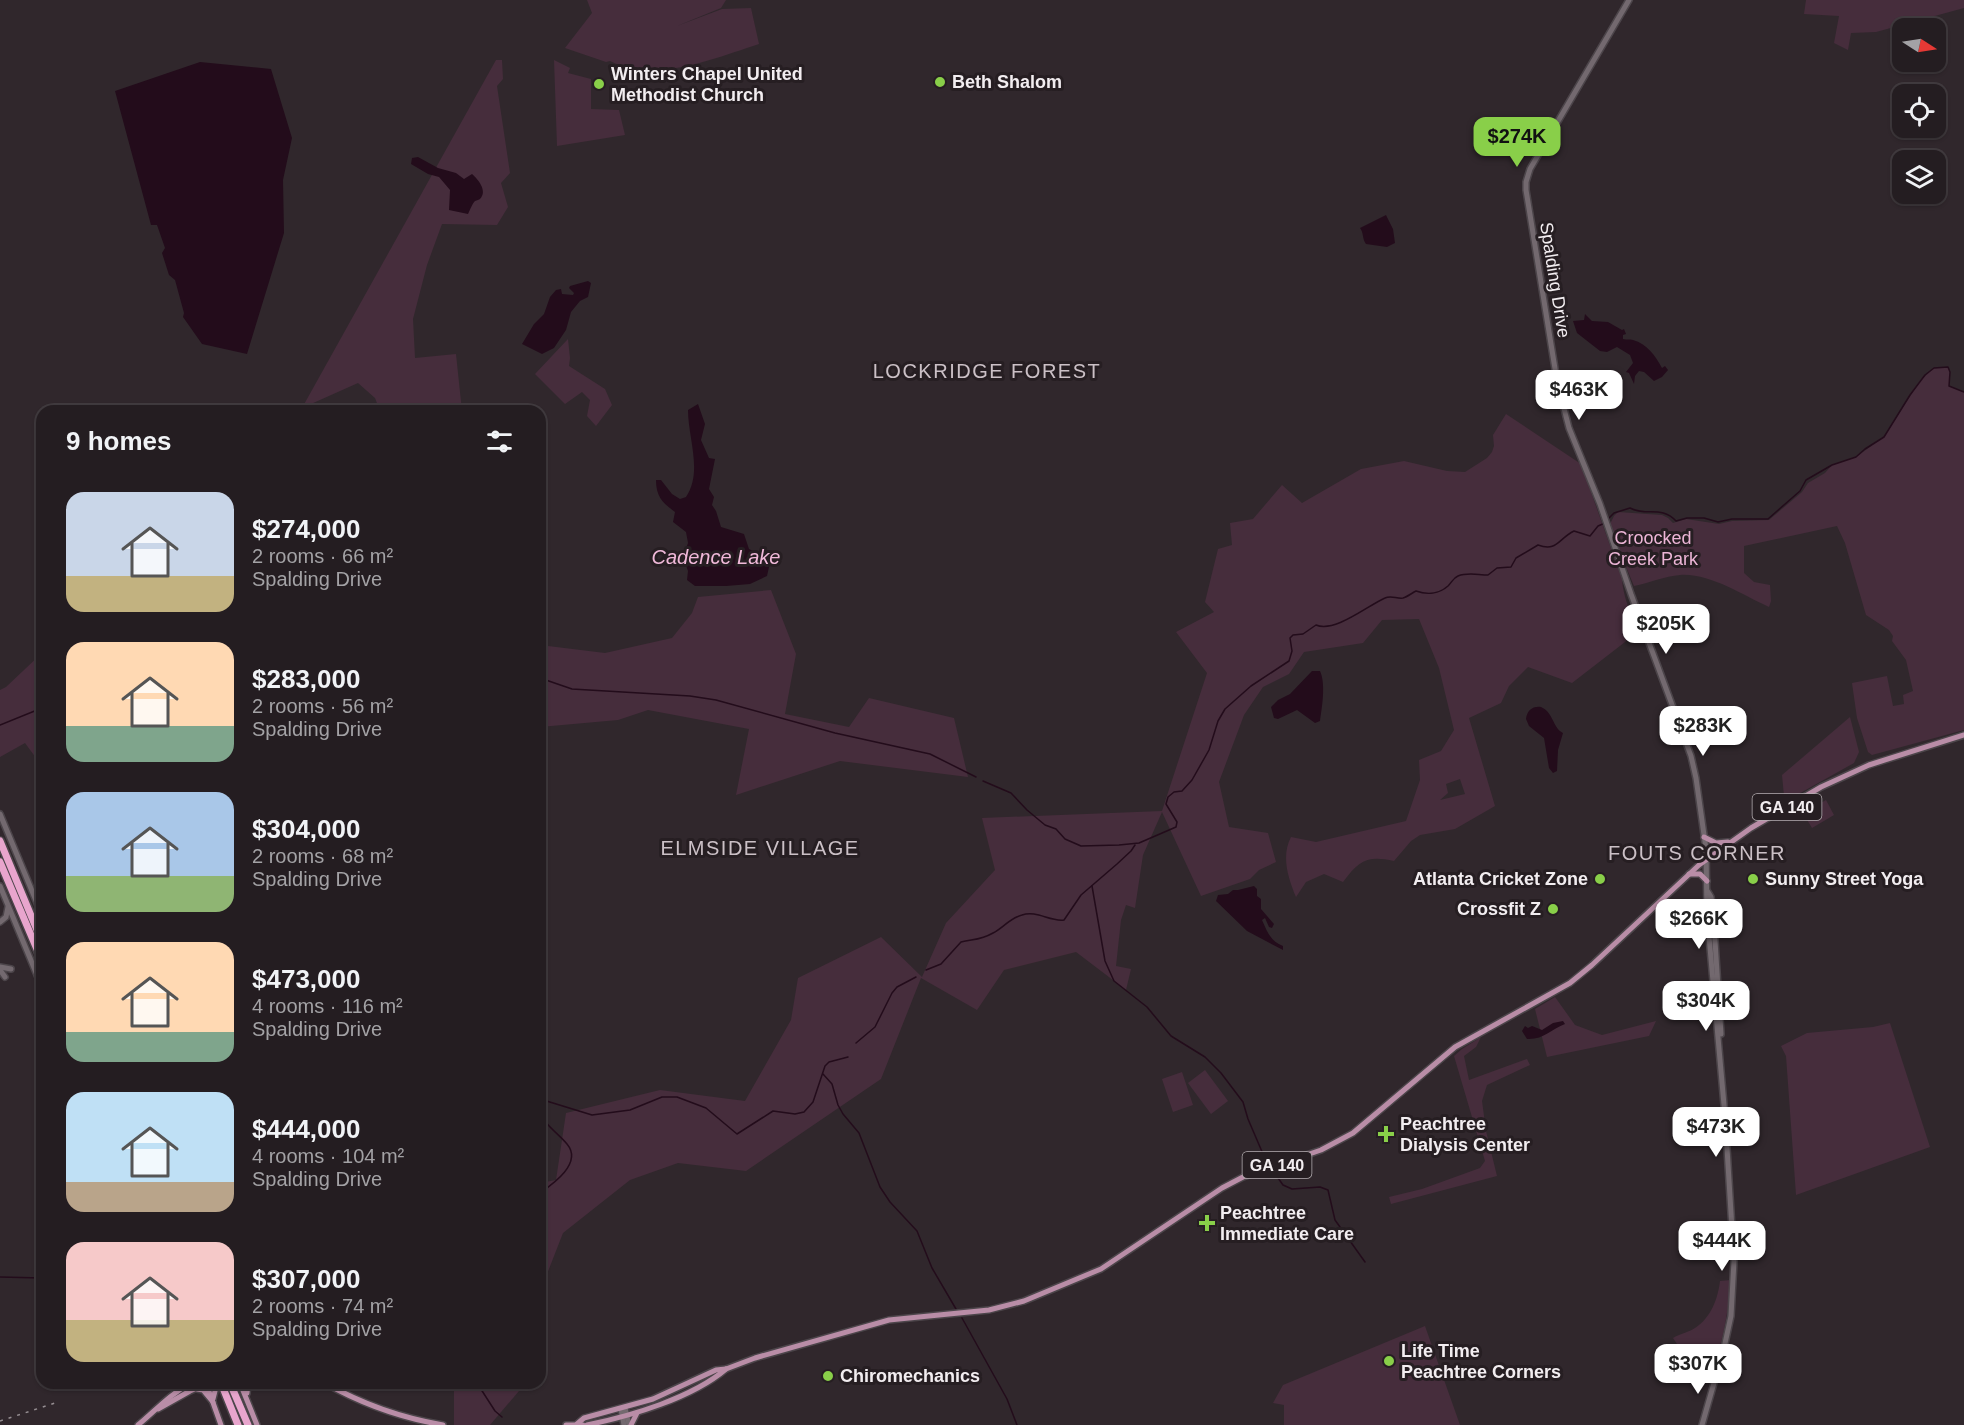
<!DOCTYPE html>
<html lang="en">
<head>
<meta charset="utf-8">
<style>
	:root { --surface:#241d21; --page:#302a2e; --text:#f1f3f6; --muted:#a3a2a5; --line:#413b3f; --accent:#89cf49 }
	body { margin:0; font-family:Helvetica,sans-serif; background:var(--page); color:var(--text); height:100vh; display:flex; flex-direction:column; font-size:22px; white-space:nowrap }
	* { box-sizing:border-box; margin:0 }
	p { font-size:20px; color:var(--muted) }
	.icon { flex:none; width:33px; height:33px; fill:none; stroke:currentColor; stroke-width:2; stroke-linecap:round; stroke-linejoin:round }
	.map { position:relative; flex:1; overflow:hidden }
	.drawer { position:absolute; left:36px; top:405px; width:510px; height:984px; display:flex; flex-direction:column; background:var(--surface); border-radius:18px; box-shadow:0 2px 4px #0004,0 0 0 2px var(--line) }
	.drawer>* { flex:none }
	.needle { width:39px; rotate:102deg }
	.fabs { position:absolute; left:1892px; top:18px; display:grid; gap:12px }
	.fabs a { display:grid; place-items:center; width:54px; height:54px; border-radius:12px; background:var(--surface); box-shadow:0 2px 4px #0004,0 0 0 2px var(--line); font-size:30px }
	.price { position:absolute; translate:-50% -51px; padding:0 14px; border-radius:12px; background:#fff; color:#222; font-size:20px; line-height:39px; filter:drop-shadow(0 2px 3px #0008) }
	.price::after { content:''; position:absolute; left:50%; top:36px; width:18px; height:14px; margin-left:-9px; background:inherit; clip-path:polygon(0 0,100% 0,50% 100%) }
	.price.on { background:var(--accent); color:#111 }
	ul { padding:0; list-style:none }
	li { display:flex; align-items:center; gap:18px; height:150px; padding:0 30px }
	li span { display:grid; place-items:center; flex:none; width:168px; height:120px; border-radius:18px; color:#555 }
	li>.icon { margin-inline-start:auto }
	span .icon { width:72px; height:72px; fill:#fffc; stroke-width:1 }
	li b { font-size:26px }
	h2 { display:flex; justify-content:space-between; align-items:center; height:72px; padding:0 30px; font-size:26px }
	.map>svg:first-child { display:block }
	.green { fill:#462d3c; fill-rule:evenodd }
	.water { fill:#230c1b }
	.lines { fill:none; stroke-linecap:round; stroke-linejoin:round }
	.stream { stroke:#230c1b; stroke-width:1.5 }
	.secondary-casing { stroke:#4c454a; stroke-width:8 }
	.primary-casing { stroke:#4c454a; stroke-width:8 }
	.highway-casing { stroke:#4c454a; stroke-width:10 }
	.secondary { stroke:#73696f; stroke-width:5 }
	.primary { stroke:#b98da7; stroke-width:5 }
	.highway { stroke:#e8a5cd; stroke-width:7 }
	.rail { stroke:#958e92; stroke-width:1.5; stroke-dasharray:3 6; stroke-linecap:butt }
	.poi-dot { fill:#89cf49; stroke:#261e22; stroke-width:2 }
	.labels { text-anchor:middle; stroke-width:6; stroke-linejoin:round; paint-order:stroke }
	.shield { fill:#261e22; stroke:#b5afb2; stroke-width:1.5 }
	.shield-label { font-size:16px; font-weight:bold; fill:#f2edf0 }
	.poi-label { font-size:18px; font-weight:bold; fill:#f2edf0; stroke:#261e22; text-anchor:start }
	.street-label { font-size:18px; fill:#f2edf0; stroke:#261e22 }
	.park-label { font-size:18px; fill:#ecb5d6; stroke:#261e22 }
	.neighbourhood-label { font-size:20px; letter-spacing:1.5px; fill:#cbc0c6; stroke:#261e22 }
	.water-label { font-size:20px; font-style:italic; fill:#f0b9d9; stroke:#261e22 }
</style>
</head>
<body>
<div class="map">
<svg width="1964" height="1425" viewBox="0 0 1964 1425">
	<rect width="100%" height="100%" fill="#30272c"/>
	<g class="green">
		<path d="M587 0H726L721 8 677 26 722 9 751 8 759 44C715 58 655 84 610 61L606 62 565 48 592 13Z"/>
		<polygon points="1806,0 1964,0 1964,8 1876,32 1851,33 1848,50 1834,43 1839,16 1804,14"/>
		<polygon points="496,60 502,60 503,79 497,86 510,173 501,183 508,207 497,225 442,224 427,265 413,319 415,358 456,354 462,411 380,411 375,398 358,383 302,408"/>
		<polygon points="554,60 570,68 568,73 591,79 591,109 619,110 625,135 557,146"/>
		<polygon points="568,339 570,358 569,366 605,389 612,405 596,426 587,416 590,400 582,392 565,404 535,374"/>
		<path d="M1942 367H1948L1950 372 1949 386 1964 392V730L1872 755 1868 752 1857 718 1852 683 1887 676 1893 706 1904 704 1903 695 1913 691 1906 660 1892 641 1893 636 1889 630 1866 615 1845 543 1837 526 1744 546V573L1754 582 1770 585 1771 601 1769 607C1742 595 1710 573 1680 575 1665 576 1649 583 1634 586L1609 526 1614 516 1618 512 1662 515 1668 518 1673 523 1686 519 1719 524 1732 521 1769 520 1802 492 1808 483 1825 473 1832 465 1856 457 1884 437 1920 381 1934 368Z"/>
		<path d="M1506 414 1581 464 1622 579C1623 597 1631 614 1638 632L1572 683 1528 667 1509 686 1501 703 1469 718 1495 806 1455 829 1420 835 1411 841 1394 861C1368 855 1359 860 1343 882L1324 874 1306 882 1296 897C1288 878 1281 856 1291 837L1316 842 1406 821 1420 780 1419 760 1441 751 1454 730 1439 668 1419 619 1382 620 1363 643 1304 652 1289 674 1263 687 1244 715 1219 782 1229 827 1268 833 1276 862 1259 870 1250 879 1201 896 1162 812 1143 855 1135 908 1126 905 1121 920 1116 966 1131 969 1126 990 1076 952 1004 970 977 1010 921 978 881 1079 746 1171 678 1163 630 1180 563 1233 540 1292V1183L556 1180 566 1113 660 1090 745 1101 791 1020 798 978 881 937 922 977 946 923 995 870 982 818 1162 811 1207 673 1176 632 1214 612 1205 602 1218 549 1232 545 1230 523 1253 519 1282 485 1302 503 1361 469 1404 461 1447 471 1465 472 1487 458 1492 452 1494 446 1493 435ZM1460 779 1465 794 1440 800 1448 793 1446 784Z"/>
		<polygon points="771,590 796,654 785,714 849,727 869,698 954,718 968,777 840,761 736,795 749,729 648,710 618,720 540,727 540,645 605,653 672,638 692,613 698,597"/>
		<polygon points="42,653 42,766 25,743 0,757 0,690 6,687"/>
		<polygon points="1850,717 1859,752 1854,763 1786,801 1784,796 1782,775"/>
		<polygon points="1826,800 1834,815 1812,828 1803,813"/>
		<polygon points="1555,997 1575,1025 1602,1035 1656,1021 1649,1036 1547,1057 1535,1009"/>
		<polygon points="1890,1023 1930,1147 1796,1195 1786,1056 1781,1046 1807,1033 1873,1027"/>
		<polygon points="1481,1037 1476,1047 1464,1056 1469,1080 1527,1059 1530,1065 1487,1085 1482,1101 1486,1131 1497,1176 1391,1204 1389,1197 1422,1189 1480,1168 1485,1161 1454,1056 1462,1049"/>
		<polygon points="1205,1070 1228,1101 1211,1114 1188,1083"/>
		<polygon points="1182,1072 1193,1105 1173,1112 1162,1079"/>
		<path d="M1731 1280C1728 1309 1725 1335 1715 1361L1681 1350 1673 1338C1681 1333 1690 1332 1695 1328 1711 1318 1718 1298 1720 1281Z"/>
		<polygon points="1425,1326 1460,1425 1284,1425 1284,1405 1273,1403 1283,1385"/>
		<polygon points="454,1383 519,1383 519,1391 490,1425 454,1425"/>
	</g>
	<g class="water">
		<polygon points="200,62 271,69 292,138 283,180 284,233 247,354 202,344 183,317 184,313 175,280 169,275 162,253 165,248 157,225 151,225 115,91"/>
		<path d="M418 157 438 168 456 173 464 179 472 174C478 179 488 191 480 199 479 200 477 200 475 201 472 204 470 210 468 214L449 210 450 190 439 177 428 174 411 164 412 158Z"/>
		<path d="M1386 215 1393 229 1395 243 1387 247 1366 244C1362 239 1364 233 1360 228Z"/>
		<polygon points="588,281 591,283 588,297 580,301 571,312 566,330 554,348 542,354 522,344 534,324 544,314 550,297 556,290 561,289 562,294 573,295 574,293 569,288 570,286"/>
		<path d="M1585 314 1592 321 1608 322 1622 330 1624 329 1626 334 1623 335V339C1627 340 1630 339 1633 340 1647 344 1655 355 1662 368L1665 366 1668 370 1662 377 1654 381 1644 372 1639 371 1635 376 1634 384 1629 373 1626 372 1633 363 1630 355 1617 347 1607 352 1600 351 1577 333 1573 321 1584 320Z"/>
		<path d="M698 404 705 424 701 440 709 458 715 459 709 489 714 497 712 505 716 511 721 527 744 534 749 549 763 556 769 567 767 576 750 584 726 586H695L687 580 688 571 683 557 688 543 686 532 673 522 675 512C663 503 656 497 656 480H661L672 494 680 499 686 497C703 472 688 438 688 410Z"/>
		<path d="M1312 671H1320C1326 684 1322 707 1320 721L1315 723 1297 710 1278 719 1274 718 1271 707 1278 700 1290 694Z"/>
		<path d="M1541 707C1554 713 1552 727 1563 733L1558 750 1557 771 1553 773 1549 768 1544 738 1529 726 1526 719C1527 711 1532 706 1541 707Z"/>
		<path d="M1254 886 1257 889V896L1261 899V909L1274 924 1272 928 1269 927 1265 918 1262 920C1267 931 1270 941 1283 946V950L1247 931 1216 901 1218 895 1228 894 1233 890H1238Z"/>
		<path d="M1563 1021 1565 1024C1552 1029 1543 1040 1527 1039L1522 1031 1525 1026 1528 1028 1532 1026 1542 1030 1553 1023Z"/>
	</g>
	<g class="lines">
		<g class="stream">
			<path d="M1608 519 1614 513 1630 508C1647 517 1661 505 1676 521L1687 518H1704L1718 522 1732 519H1768L1800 491 1806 480 1832 465 1856 457 1865 449 1884 437 1910 395 1925 375 1934 368 1948 367 1950 372 1949 386 1964 392"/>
			<polyline points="540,678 572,689 690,696 716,700 835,733 930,754 976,777"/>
			<polyline points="0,725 42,708"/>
			<path d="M983 781 1011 793 1027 810 1045 825 1056 829 1065 839 1081 846 1119 845 1139 843 1176 827 1177 822 1166 804 1168 797 1174 792 1182 791 1192 780 1209 750 1218 721 1225 709 1251 686 1289 661 1292 651 1290 638 1293 635 1303 634 1316 625C1335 633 1367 606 1385 598 1391 595 1397 599 1403 598 1407 597 1412 593 1416 591 1427 595 1439 594 1448 586 1452 582 1453 578 1458 576 1468 572 1478 575 1488 575L1497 568 1511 567 1516 558 1538 545C1557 552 1558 539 1574 531L1590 536 1598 526 1605 523"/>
			<polyline points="1092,886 1105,961 1114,981 1147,1007 1171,1036 1205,1057 1221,1073 1243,1102 1248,1119 1266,1161 1283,1185 1292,1189 1320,1187 1328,1190 1335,1220 1365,1262"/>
			<path d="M926 970 941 964 961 942C974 939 981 940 993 933 1003 928 1010 918 1022 915 1037 910 1050 922 1064 920L1081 895 1117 864 1131 851 1135 845"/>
			<polyline points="856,1043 875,1027 892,993 897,987 916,977"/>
			<polyline points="823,1074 832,1084 838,1105 843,1114 859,1133 880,1187 890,1202 917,1231 932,1268 956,1309"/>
			<polyline points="540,1099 592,1115 630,1110 662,1097 677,1097 706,1108 737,1134 773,1111 795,1114 804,1112 813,1102 825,1066 829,1062 848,1057"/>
			<path d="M540 1111C545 1126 557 1132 567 1144 583 1163 553 1184 540 1193"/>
			<polyline points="0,1277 42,1278"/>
			<polyline points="962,1318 1007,1399 1017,1425"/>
			<polyline points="477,1383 495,1411 502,1417"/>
		</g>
		<defs>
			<g id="secondary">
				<polyline points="1629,0 1530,169 1526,182 1526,190 1557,381 1569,428 1600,504 1631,594 1691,756 1696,778 1706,849 1707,914 1725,1116 1734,1261 1731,1316 1724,1348 1702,1425"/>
				<polyline points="0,814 42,915"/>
				<polyline points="0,886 42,987"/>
				<polyline points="1708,892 1711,897 1713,910 1721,1034"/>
				<polyline points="0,922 6,917 8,907"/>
				<polyline points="0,967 11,969"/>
				<polyline points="0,970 5,977"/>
				<polyline points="625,1408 629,1425"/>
				<polyline points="621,1409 624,1425"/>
			</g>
			<g id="primary">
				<polyline points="1704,837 1716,843 1728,842"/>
				<polyline points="1689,874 1700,874 1707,881"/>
				<polyline points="206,1383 221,1425"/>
				<polyline points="240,1383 257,1425"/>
				<path d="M325 1383C362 1404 402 1418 443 1425"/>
				<polyline points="197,1389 203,1390 213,1402"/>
				<polyline points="247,1393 248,1383"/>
				<polyline points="213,1399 217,1383"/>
				<polyline points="158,1409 190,1391 208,1383"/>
				<polyline points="577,1424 584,1418 653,1399 716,1370 726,1369 755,1358 889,1320 989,1310 1024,1301 1101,1269 1222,1188 1243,1177 1321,1150 1353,1133 1455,1047 1570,983 1592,965 1699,865 1751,828 1821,787 1869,765 1964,735"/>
				<path d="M138 1425C156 1410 170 1394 191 1383"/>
				<polyline points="566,1425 583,1425"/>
				<path d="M587 1425C631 1416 692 1398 726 1369"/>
				<polyline points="631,1425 637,1413"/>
			</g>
			<g id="highway">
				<polyline points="0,841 42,942"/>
				<polyline points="0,862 42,961"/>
				<polyline points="221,1383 238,1425"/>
				<polyline points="230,1383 248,1425"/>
			</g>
		</defs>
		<use href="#secondary" class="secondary-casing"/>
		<use href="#primary" class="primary-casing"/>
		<use href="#highway" class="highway-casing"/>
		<use href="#secondary" class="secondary"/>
		<use href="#primary" class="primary"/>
		<use href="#highway" class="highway"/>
		<polyline class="rail" points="0,1421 55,1403"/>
	</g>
	<g class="poi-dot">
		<circle cx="940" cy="82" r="6"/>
		<circle cx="599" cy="84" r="6"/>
		<circle cx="1600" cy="879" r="6"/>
		<circle cx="1753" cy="879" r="6"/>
		<circle cx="1553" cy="909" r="6"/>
		<path d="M1383 1125h6v6h6v6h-6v6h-6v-6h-6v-6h6z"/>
		<path d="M1204 1214h6v6h6v6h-6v6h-6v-6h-6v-6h6z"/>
		<circle cx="1389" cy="1361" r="6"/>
		<circle cx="828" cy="1376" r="6"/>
	</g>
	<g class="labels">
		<g class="shield">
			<rect x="1752.5" y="794" width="69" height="26" rx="4.5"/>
			<rect x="1242.5" y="1152" width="69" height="26" rx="4.5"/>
		</g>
		<g class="shield-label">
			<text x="1787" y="813">GA 140</text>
			<text x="1277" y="1171">GA 140</text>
		</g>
		<g class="poi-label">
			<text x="611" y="80">Winters Chapel United<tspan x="611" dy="21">Methodist Church</tspan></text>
			<text x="952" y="88">Beth Shalom</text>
			<text x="1588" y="885" text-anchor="end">Atlanta Cricket Zone</text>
			<text x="1765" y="885">Sunny Street Yoga</text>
			<text x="1541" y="915" text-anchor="end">Crossfit Z</text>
			<text x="1400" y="1130">Peachtree<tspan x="1400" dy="21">Dialysis Center</tspan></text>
			<text x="1220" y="1219">Peachtree<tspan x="1220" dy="21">Immediate Care</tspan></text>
			<text x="1401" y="1357">Life Time<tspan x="1401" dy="21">Peachtree Corners</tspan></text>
			<text x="840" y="1382">Chiromechanics</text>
		</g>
		<g class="street-label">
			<text transform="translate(1555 280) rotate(81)" y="6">Spalding Drive</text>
		</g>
		<g class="park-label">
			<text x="1653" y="544">Croocked<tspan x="1653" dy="21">Creek Park</tspan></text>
		</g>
		<g class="neighbourhood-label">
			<text x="987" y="378">LOCKRIDGE FOREST</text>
			<text x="760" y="855">ELMSIDE VILLAGE</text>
			<text x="1697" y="860">FOUTS CORNER</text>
		</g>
		<g class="water-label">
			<text x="716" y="564">Cadence Lake</text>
		</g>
	</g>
</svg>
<div class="fabs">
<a><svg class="needle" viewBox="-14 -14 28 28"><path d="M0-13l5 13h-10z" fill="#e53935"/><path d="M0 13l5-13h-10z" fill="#a3a2a5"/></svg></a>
<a><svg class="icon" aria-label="locate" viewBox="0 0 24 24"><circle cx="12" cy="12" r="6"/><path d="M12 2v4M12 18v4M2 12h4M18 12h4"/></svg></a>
<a><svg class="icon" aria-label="layers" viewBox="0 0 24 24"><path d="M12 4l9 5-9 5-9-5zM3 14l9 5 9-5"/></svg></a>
</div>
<b class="price on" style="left:1517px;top:168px">$274K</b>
<b class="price" style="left:1579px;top:421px">$463K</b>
<b class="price" style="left:1666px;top:655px">$205K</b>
<b class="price" style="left:1703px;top:757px">$283K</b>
<b class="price" style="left:1699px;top:950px">$266K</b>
<b class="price" style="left:1706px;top:1032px">$304K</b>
<b class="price" style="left:1716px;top:1158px">$473K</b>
<b class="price" style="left:1722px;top:1272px">$444K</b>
<b class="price" style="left:1698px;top:1395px">$307K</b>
<section class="drawer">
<h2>9 homes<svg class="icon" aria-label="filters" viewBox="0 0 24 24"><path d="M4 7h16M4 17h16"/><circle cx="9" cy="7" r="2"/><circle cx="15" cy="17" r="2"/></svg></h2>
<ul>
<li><span style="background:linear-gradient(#c9d6e8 70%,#c2b280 0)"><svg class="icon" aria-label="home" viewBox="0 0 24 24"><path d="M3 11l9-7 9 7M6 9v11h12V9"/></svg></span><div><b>$274,000</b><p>2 rooms · 66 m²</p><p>Spalding Drive</p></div></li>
<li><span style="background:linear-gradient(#ffd9b3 70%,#7fa58c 0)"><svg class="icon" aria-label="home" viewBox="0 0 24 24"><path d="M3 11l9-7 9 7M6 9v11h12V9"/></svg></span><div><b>$283,000</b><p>2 rooms · 56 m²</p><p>Spalding Drive</p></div></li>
<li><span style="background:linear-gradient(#a9c7e8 70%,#8fb573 0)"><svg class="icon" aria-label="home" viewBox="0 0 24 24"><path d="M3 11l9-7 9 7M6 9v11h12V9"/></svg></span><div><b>$304,000</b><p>2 rooms · 68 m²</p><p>Spalding Drive</p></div></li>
<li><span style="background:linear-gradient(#ffd9b3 75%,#7fa58c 0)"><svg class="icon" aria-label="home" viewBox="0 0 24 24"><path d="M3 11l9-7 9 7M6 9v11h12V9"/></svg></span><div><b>$473,000</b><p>4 rooms · 116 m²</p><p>Spalding Drive</p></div></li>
<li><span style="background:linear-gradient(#bfe0f5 75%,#b9a48a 0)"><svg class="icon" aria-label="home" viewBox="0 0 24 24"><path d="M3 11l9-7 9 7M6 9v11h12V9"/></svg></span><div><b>$444,000</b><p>4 rooms · 104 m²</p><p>Spalding Drive</p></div></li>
<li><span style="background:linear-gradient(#f6c9c9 65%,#c2b280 0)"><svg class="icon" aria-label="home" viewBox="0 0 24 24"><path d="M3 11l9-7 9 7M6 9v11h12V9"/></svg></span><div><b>$307,000</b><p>2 rooms · 74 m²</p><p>Spalding Drive</p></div></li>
</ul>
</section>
</div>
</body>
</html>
